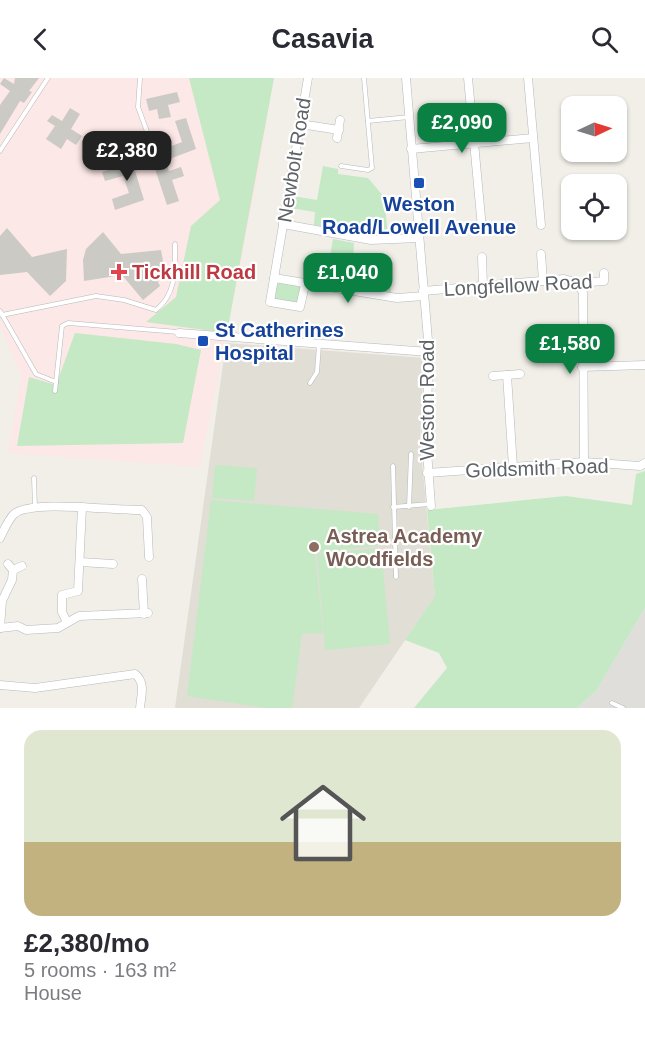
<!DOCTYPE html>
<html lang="en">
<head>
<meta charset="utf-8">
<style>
	:root { --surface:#fff; --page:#f2f2f3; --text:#2b2b33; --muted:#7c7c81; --accent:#0b8043 }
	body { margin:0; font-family:Arial,sans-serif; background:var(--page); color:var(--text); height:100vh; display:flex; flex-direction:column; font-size:22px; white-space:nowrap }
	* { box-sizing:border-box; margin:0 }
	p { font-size:20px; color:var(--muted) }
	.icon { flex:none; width:33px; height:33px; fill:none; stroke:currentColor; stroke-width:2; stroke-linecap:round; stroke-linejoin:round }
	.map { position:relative; height:630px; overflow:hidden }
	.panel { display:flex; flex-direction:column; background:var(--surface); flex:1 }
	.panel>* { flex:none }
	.needle { width:39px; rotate:86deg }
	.tools { position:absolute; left:561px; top:18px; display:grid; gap:12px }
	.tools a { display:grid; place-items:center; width:66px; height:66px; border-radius:12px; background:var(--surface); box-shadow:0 2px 4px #0004; font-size:30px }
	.price { position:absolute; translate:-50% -51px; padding:0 14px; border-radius:12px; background:var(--accent); color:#fff; font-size:20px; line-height:39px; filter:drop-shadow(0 2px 3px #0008) }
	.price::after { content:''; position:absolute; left:50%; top:36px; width:18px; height:14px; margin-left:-9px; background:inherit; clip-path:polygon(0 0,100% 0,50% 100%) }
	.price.selected { background:#222; color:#fff }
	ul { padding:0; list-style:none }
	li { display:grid; align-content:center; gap:12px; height:318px; padding:0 24px }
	li span { display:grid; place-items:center; height:186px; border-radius:18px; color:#555 }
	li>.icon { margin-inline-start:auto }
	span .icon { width:108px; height:108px; fill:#fffc; stroke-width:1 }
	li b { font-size:26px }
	header { display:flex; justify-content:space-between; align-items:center; height:78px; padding:0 24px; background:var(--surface); font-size:27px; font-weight:700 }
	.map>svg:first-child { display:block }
	.industrial { fill:#e0deda }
	.education { fill:#e1ded6 }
	.medical { fill:#fce8e6 }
	.green { fill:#c5e8c5 }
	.building { fill:#cccac5 }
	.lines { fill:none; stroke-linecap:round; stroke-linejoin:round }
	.service-casing { stroke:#b5b8bc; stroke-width:5 }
	.minor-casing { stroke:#b5b8bc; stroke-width:9 }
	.service { stroke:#fff; stroke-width:4 }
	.minor { stroke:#fff; stroke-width:8 }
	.transit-dot { fill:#1a4fb4; stroke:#fff; stroke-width:2 }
	.health-dot { fill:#e0444e; stroke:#fff; stroke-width:2 }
	.education-dot { fill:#8d6e63; stroke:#fff; stroke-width:2 }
	.labels { text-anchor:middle; stroke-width:4.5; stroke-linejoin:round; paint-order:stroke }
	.street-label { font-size:20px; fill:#5f6368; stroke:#fff }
	.transit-label { font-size:20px; font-weight:bold; fill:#164399; stroke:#fff }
	.health-label { font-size:20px; font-weight:bold; fill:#be3a42; stroke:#fff; text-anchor:start }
	.education-label { font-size:20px; font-weight:bold; fill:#785e54; stroke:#fff; text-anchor:start }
</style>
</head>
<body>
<header><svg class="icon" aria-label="back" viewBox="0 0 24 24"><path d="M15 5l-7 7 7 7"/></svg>Casavia<svg class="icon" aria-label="search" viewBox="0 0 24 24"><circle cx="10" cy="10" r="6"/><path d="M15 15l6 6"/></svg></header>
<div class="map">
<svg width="645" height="630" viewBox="0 0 645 630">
	<rect width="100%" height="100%" fill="#f1efe8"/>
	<polygon class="industrial" points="645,530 645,630 577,630 596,613"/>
	<polygon class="education" points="226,265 424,280 420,364 435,518 359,630 175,630"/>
	<polygon class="medical" points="0,0 273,0 262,79 200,389 8,375 21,298 0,249"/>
	<g class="green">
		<polygon points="189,0 274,0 227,255 146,244 176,219 191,148 220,122"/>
		<polygon points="323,88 338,91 338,96 368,100 384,119 388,158 314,147 315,134 290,130 293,118 317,122"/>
		<polygon points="333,161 354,165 353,182 330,179"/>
		<polygon points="390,195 391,215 366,211 367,202 373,196"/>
		<polygon points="279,205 300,209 298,225 275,222 276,209"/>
		<polygon points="75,255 176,266 201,272 183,365 17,368 29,299 56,307"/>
		<polygon points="215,387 257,390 254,423 212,420"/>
		<polygon points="645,393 645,530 596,613 577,630 414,630 447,590 439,575 405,562 435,518 427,432 566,418 632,427 636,396"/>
		<polygon points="211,422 378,436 381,467 315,475 323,555 302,556 292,630 265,630 187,618"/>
		<polygon points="381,470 390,566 325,572 317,476"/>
	</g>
	<g class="building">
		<polygon points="4,0 14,6 15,0 39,0 29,13 32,14 24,25 20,23 0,56 0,27 10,13 0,6"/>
		<polygon points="177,14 180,24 168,27 171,39 159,41 157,31 149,33 146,21"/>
		<polygon points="70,30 80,36 71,51 82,58 76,67 67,61 61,71 46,61 55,48 47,43 52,37 62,43"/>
		<polygon points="186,40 196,71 172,80 169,69 182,64 175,43"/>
		<polygon points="137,78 142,90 135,93 144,122 115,132 112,121 129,115 123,98 105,103 102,94 118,89 116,85"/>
		<polygon points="167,87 169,93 181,89 184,98 172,102 179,123 167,127 155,91"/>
		<polygon points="7,150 32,179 67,171 66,203 50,218 27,194 0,197 0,158"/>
		<polygon points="103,154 121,176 161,172 165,194 162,194 158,204 160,208 143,222 122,197 84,203 83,182 86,171"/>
	</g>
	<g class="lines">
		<defs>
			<g id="service">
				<polyline points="140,0 138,29 157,81"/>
				<polyline points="368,43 409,39"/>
				<polyline points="0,73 48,0"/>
				<polyline points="143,86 164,78"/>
				<polyline points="341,88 368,92 372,90 364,0"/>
				<polyline points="0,233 36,296 56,304"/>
				<path d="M2 237 96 218 124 222 156 232C177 215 175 191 175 166"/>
				<polyline points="310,305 317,294 319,267"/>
				<polyline points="55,313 62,248 68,245 178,254"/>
				<polyline points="393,388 396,499"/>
				<polyline points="34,400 35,429"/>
				<polyline points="393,429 430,426"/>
				<polyline points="409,429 411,376"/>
				<polyline points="612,625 623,630"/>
			</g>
			<g id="minor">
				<polyline points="406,0 429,274 426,359 431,428"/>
				<polyline points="468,0 482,150"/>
				<polyline points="528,0 541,147"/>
				<polyline points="300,46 339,52"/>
				<polyline points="337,60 340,42"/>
				<polyline points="411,71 533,60"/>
				<polyline points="283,146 371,162 419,160"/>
				<polyline points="541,176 543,203"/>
				<polyline points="482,179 483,208"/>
				<polyline points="274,200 397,220 424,218"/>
				<polyline points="578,205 583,215 584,384"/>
				<polyline points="305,207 300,229 270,224 308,0"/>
				<polyline points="423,213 564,201 578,205 604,203 604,195"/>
				<polyline points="179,255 429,274"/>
				<polyline points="582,289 645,287"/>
				<polyline points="507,297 513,389"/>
				<polyline points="493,298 520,296"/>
				<polyline points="427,395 584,384 640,388 645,385"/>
				<path d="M0 460C4 452 8 442 14 436 31 421 116 433 142 432L147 439 149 479"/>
				<polyline points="80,484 113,486"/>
				<polyline points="8,486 13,492 22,488"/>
				<polyline points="142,501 144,536"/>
				<polyline points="67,544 62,534 62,517 78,513 82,429"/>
				<polyline points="0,550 18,548 26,552 58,550 79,538 148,535"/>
				<polyline points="0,550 2,523 12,502 13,492"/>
				<path d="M0 607 35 610 135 596C146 605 141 617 140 630"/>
			</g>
		</defs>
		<use href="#service" class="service-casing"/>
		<use href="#minor" class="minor-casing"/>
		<use href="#service" class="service"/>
		<use href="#minor" class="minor"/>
	</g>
	<g class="transit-dot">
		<rect x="413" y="99" width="12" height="12" rx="3"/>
		<rect x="197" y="257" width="12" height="12" rx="3"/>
	</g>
	<path class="health-dot" d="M116 185h6v6h6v6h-6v6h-6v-6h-6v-6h6z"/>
	<circle class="education-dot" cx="314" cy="469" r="6"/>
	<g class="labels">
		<g class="street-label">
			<text transform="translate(294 82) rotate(-81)" y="7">Newbolt Road</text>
			<text transform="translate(518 207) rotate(-3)" y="7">Longfellow Road</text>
			<text transform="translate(427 322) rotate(-90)" y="7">Weston Road</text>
			<text transform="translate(537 390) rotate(-2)" y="7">Goldsmith Road</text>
		</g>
		<g class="transit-label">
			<text x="419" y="133">Weston<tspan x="419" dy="23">Road/Lowell Avenue</tspan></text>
			<text x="215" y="259" text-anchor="start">St Catherines<tspan x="215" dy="23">Hospital</tspan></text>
		</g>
		<g class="health-label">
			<text x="132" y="201">Tickhill Road</text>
		</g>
		<g class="education-label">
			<text x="326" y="465">Astrea Academy<tspan x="326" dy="23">Woodfields</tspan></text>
		</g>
	</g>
</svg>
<div class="tools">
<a><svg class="needle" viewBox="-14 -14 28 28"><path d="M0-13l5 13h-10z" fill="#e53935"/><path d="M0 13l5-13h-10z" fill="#7c7c81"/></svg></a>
<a><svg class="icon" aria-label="locate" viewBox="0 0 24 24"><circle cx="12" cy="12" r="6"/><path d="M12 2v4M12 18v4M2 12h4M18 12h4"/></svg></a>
</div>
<b class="price" style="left:462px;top:76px">£2,090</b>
<b class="price selected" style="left:127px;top:104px">£2,380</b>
<b class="price" style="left:348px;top:226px">£1,040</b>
<b class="price" style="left:570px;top:297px">£1,580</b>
</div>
<section class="panel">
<ul>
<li><span style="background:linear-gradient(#dfe7d0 60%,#c2b280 0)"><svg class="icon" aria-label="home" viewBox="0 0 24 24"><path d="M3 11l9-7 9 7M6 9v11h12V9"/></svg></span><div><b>£2,380/mo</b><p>5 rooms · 163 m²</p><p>House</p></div></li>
</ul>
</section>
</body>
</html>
